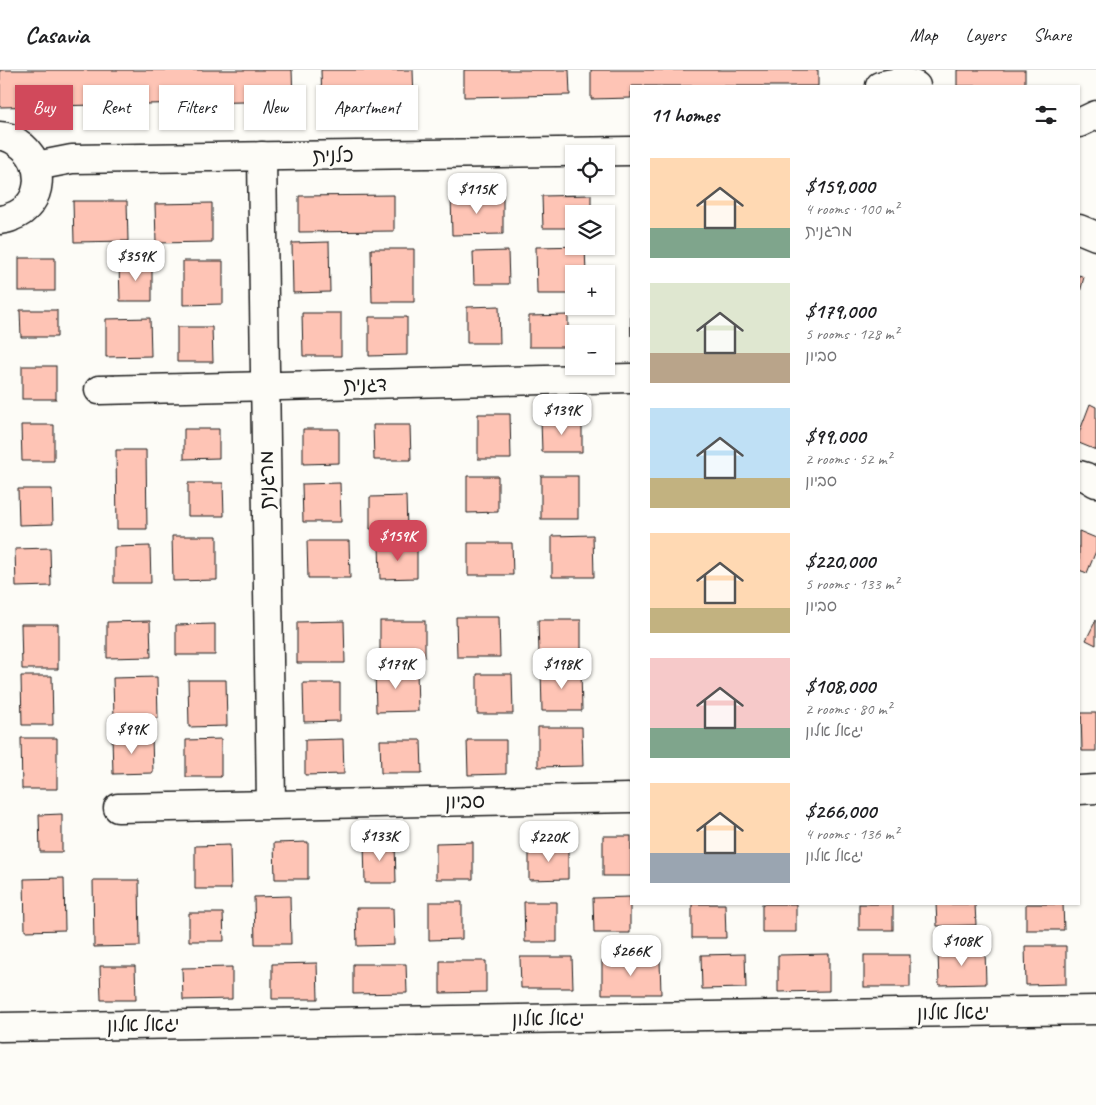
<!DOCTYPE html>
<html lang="en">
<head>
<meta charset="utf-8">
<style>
	:root { --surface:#fff; --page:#f2f2f2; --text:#202124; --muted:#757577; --line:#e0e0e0; --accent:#d1495b }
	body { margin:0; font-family:Caveat,"Playpen Sans Hebrew",sans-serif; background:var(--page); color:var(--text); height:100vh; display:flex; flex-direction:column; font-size:19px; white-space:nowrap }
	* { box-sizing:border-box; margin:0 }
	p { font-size:16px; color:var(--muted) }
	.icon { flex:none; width:28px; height:28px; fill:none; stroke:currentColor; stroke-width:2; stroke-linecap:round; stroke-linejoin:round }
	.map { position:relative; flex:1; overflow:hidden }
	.side { position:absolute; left:630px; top:15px; width:450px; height:820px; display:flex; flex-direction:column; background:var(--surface); border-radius:0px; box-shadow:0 1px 4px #0004 }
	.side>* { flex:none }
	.top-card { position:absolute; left:15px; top:15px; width:475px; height:45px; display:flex; gap:10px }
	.tools { position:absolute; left:565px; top:75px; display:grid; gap:10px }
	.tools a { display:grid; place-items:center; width:50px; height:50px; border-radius:0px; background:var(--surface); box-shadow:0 1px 4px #0004; font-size:25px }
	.price { position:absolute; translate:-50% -42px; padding:0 11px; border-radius:10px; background:#fff; color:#222; font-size:16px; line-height:32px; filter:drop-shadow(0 1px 2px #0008) }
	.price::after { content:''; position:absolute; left:50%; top:30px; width:15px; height:11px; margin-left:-8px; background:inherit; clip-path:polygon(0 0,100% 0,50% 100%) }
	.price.selected { background:var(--accent); color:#fff }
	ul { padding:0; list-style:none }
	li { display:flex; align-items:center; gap:15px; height:125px; padding:0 20px }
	li span { display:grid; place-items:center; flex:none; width:140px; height:100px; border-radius:0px; color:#555 }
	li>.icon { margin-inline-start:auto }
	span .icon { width:60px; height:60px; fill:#fffc; stroke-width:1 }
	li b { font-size:21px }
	h2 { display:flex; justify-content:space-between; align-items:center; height:60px; padding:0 20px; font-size:21px }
	.tag { padding:0 18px; border-radius:0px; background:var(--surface); box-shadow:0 1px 4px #0004; font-size:18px; line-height:45px }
	.tag.selected { background:var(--accent); color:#fff }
	header { display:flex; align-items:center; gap:30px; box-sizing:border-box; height:70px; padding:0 25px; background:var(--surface); border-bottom:1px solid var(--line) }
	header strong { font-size:24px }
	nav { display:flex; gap:28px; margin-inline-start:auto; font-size:18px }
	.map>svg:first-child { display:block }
	.building { fill:#fec4b5; stroke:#1c1c1c }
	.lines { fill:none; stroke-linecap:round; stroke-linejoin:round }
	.minor-casing { stroke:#1c1c1c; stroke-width:31 }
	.minor { stroke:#fdfcf7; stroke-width:28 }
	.labels { text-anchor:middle; stroke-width:5; stroke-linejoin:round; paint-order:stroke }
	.street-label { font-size:20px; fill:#1c1c1c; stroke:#fdfcf7 }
</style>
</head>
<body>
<header>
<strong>Casavia</strong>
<nav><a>Map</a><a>Layers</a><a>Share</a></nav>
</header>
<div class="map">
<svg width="1096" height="1035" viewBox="0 0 1096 1035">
	<rect width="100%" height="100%" fill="#fdfcf7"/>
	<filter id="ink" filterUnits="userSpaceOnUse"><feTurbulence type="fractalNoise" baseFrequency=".02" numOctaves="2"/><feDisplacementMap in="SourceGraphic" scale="10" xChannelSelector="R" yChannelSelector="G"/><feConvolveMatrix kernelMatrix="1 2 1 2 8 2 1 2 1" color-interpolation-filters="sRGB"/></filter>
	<g filter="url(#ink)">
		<g class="building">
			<polygon points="0,0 292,0 293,31 0,37"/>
			<polygon points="321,0 413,0 414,33 322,35"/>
			<polygon points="464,0 569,0 570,25 464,27"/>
			<polygon points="591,0 818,0 818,16 631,16 631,28 591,29"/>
			<rect x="957" y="0" width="68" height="16"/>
			<polygon points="394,125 394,161 299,162 299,126"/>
			<polygon points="451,125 503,125 503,164 452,165"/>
			<polygon points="591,125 591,144 574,144 574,158 543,158 542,126"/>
			<polygon points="73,131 127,131 128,171 74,172"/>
			<polygon points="212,133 212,172 156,173 155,134"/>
			<polygon points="329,172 330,222 293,223 292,173"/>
			<polygon points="585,176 586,204 574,204 574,224 537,224 536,177"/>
			<polygon points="371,179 414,179 414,232 372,232"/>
			<polygon points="508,181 509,214 474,214 473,182"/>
			<rect x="19" y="188" width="36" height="33"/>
			<polygon points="183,191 223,191 223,234 183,235"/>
			<polygon points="119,193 152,193 152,231 120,231"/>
			<polygon points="1079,205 1084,207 1079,226"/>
			<polygon points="630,223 631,223 631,266"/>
			<polygon points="499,236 500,273 467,273 467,237"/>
			<polygon points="20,240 57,240 57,267 21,267"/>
			<polygon points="302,243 341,243 341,286 303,286"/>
			<polygon points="568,245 568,277 529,277 529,246"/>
			<polygon points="369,247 407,247 407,285 369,286"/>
			<polygon points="150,248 151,286 106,287 106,249"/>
			<polygon points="177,257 212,257 213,292 177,292"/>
			<rect x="22" y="296" width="34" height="33"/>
			<polygon points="1090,334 1096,337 1096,380 1079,373 1079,363"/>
			<polygon points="478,344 510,344 511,389 478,389"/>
			<polygon points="582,349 582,382 542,382 541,350"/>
			<polygon points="21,355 54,355 54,391 22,391"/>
			<polygon points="373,355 410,355 411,390 374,390"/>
			<polygon points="184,359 219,359 219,388 184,389"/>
			<polygon points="303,359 339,359 339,393 303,394"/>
			<polygon points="116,380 146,380 147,459 117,459"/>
			<polygon points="467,406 498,406 498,442 467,443"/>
			<rect x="541" y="406" width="37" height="43"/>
			<polygon points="188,413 223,413 224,446 188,446"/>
			<polygon points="340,413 341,452 303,452 302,414"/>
			<polygon points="18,419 52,419 53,454 19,455"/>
			<polygon points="406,426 407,459 370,459 370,427"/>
			<polygon points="1079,461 1096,468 1096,481 1087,503 1079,500"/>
			<polygon points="593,465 594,507 552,507 552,466"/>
			<polygon points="172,466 217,466 217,510 173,511"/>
			<polygon points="307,471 349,471 350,508 308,508"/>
			<polygon points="468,473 512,473 513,505 468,505"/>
			<polygon points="379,475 417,475 417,508 380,509"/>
			<polygon points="150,476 151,513 114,513 114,477"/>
			<polygon points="50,478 51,516 16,517 15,479"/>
			<polygon points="456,547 499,547 500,587 457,587"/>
			<polygon points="538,550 581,550 581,583 539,584"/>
			<polygon points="1096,550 1096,575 1086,570"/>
			<polygon points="150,551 151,587 107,588 107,552"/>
			<polygon points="344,551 345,593 297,593 297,552"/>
			<rect x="380" y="551" width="45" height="36"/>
			<polygon points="21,554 58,554 58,599 22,599"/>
			<polygon points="215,554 215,585 176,585 176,555"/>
			<polygon points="375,599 417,599 418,641 376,642"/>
			<polygon points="541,599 581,599 582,641 542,641"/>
			<polygon points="477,604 512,604 513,644 477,644"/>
			<polygon points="21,606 52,606 53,655 22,655"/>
			<polygon points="157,607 158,648 114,648 113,608"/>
			<polygon points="188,610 226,610 227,656 189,657"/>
			<polygon points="303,613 340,613 340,651 304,652"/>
			<polygon points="1081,643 1096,643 1096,681 1082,681"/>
			<polygon points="538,657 582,657 583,696 538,697"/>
			<polygon points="112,666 152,666 153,703 113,704"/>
			<polygon points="21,668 57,668 57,719 22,719"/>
			<polygon points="221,669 221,707 186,707 186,670"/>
			<polygon points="343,669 344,704 305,705 305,670"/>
			<polygon points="380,670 421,670 422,703 381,703"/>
			<polygon points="467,670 506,670 506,704 468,705"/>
			<polygon points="62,744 62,782 40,782 39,745"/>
			<rect x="603" y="766" width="28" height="40"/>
			<polygon points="308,772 308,809 275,809 274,773"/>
			<polygon points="364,772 395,772 396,813 365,813"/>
			<polygon points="473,772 473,809 436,809 436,773"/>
			<polygon points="230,775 231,819 195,819 195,776"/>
			<polygon points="568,776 568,809 529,810 529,777"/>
			<polygon points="64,808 65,860 25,861 24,809"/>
			<polygon points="93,810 139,810 140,876 94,877"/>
			<polygon points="290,826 291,874 255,874 254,827"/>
			<polygon points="630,827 630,863 594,863 593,828"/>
			<polygon points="429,832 462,832 462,869 429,870"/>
			<polygon points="524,832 557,832 557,872 525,872"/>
			<polygon points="692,834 725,834 726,868 692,868"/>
			<rect x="762" y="834" width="34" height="28"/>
			<rect x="859" y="834" width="34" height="26"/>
			<polygon points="936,834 975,834 976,855 937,856"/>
			<polygon points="1026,834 1063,834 1064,860 1026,860"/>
			<polygon points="356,838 393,838 394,875 357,876"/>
			<polygon points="189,843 223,843 224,871 189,871"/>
			<polygon points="1025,876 1066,876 1066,914 1026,915"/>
			<polygon points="938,880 985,880 986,914 939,915"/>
			<polygon points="745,884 746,918 702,919 701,885"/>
			<polygon points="829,884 829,921 778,922 778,885"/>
			<rect x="864" y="885" width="46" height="32"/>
			<polygon points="520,887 572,887 573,918 521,918"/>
			<polygon points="602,890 660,890 661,924 602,924"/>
			<polygon points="440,891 486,891 486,922 440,923"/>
			<polygon points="317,893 318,929 272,929 272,894"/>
			<polygon points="353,894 406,894 407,923 353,924"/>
			<polygon points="100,896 135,896 136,930 101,930"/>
			<polygon points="232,897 232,929 183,930 182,898"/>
		</g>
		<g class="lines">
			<defs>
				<g id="minor">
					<path d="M880 16C891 12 905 11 916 16"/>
					<polyline points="1079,53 1096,45"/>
					<path d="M0 66C6 66 13 69 18 73 46 91 45 135 11 147 8 149 4 149 0 150"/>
					<polyline points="262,86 271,734"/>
					<polyline points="36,96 72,89 631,81"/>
					<polyline points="1079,159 1096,166"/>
					<polyline points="99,320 631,308"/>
					<polyline points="1079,405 1086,407 1096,413"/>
					<polyline points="1079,720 1096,719"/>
					<polyline points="118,738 631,728"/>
					<polyline points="0,957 1096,940"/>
				</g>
			</defs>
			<use href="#minor" class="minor-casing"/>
			<use href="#minor" class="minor"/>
		</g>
	</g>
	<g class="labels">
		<g class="street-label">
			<text transform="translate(333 85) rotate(-1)" y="7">כלנית</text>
			<text transform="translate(365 314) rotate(-1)" y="7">דגנית</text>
			<text transform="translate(266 410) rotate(-91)" y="7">מרגנית</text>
			<text transform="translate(465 731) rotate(-1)" y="7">סביון</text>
			<text transform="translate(953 942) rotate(-1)" y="7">יגאל אלון</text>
			<text transform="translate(548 948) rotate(-1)" y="7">יגאל אלון</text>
			<text transform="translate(143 954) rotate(-1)" y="7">יגאל אלון</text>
		</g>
	</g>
</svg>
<div class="tools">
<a><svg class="icon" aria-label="locate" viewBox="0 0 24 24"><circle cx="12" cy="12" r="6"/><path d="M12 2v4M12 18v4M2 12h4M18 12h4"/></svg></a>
<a><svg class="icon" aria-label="layers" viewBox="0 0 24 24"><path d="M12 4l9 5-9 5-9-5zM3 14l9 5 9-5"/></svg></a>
<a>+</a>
<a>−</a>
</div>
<b class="price" style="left:477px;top:145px">$115K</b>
<b class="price" style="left:136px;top:212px">$359K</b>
<b class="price" style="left:562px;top:366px">$139K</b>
<b class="price selected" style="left:398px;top:492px">$159K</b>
<b class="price" style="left:396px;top:620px">$179K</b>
<b class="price" style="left:562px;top:620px">$198K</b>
<b class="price" style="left:132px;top:685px">$99K</b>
<b class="price" style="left:380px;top:792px">$133K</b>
<b class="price" style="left:549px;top:793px">$220K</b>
<b class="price" style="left:962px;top:897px">$108K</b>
<b class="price" style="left:631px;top:907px">$266K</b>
<div class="top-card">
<a class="tag selected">Buy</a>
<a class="tag">Rent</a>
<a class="tag">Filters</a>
<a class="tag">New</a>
<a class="tag">Apartment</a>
</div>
<section class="side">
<h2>11 homes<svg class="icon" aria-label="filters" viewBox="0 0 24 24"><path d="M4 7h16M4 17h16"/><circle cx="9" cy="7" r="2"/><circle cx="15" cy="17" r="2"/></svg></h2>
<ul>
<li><span style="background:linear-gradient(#ffd9b3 70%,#7fa58c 0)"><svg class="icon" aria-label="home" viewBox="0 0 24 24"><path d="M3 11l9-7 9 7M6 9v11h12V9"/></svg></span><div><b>$159,000</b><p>4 rooms · 100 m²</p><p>מרגנית</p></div></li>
<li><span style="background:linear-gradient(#dfe7d0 70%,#b9a48a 0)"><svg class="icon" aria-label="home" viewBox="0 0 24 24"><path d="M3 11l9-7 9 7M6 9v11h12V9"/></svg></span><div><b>$179,000</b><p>5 rooms · 128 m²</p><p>סביון</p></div></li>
<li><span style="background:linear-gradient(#bfe0f5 70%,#c2b280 0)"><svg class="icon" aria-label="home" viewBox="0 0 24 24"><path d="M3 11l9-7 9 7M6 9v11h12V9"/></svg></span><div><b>$99,000</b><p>2 rooms · 52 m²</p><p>סביון</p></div></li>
<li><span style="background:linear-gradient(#ffd9b3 75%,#c2b280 0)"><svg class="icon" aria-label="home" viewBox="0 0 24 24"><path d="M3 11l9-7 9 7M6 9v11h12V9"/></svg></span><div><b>$220,000</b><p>5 rooms · 133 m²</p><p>סביון</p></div></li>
<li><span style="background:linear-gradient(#f6c9c9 70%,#7fa58c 0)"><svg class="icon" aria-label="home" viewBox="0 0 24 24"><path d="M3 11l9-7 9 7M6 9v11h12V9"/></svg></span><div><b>$108,000</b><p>2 rooms · 80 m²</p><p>יגאל אלון</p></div></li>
<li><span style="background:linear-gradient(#ffd9b3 70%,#9aa5b1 0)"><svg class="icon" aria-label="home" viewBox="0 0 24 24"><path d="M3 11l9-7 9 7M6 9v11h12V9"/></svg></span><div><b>$266,000</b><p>4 rooms · 136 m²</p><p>יגאל אלון</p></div></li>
</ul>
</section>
</div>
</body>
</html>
